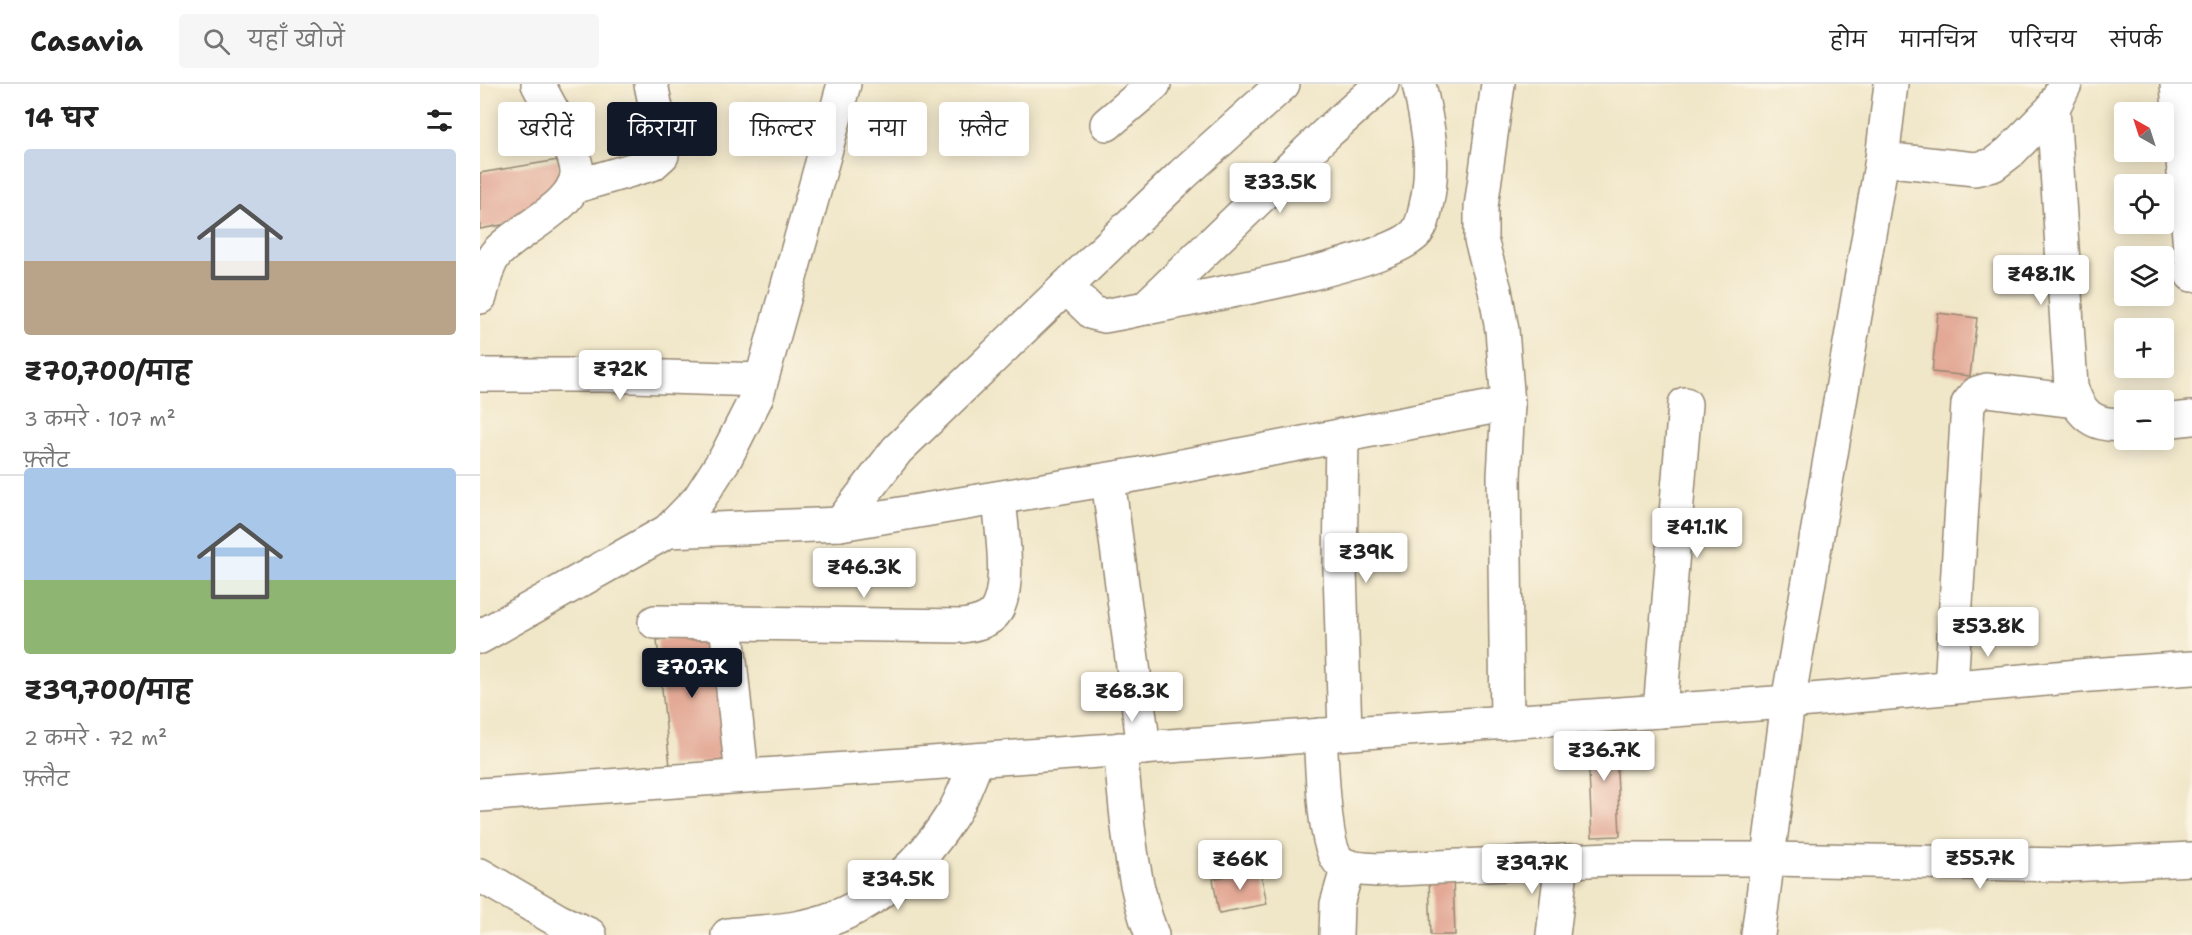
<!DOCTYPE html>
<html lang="hi">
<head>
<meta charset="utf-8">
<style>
	:root { --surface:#fff; --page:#f6f6f6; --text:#222; --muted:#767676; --line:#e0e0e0; --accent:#111827 }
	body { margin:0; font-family:"Shantell Sans","Playpen Sans Deva",sans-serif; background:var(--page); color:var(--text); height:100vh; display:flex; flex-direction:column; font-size:22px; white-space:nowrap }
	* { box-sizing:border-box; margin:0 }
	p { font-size:20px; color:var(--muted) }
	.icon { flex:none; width:33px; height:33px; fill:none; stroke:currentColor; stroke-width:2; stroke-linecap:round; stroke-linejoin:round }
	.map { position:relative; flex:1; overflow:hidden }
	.side { display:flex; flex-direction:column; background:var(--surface); width:480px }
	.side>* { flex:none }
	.banner { position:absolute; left:18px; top:18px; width:570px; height:54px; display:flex; gap:12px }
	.needle { width:39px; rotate:321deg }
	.tools { position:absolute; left:1634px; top:18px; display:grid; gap:12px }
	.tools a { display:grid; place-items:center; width:60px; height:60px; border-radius:6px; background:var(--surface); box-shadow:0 3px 15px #0003; font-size:30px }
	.price { position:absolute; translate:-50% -51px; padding:0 14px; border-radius:6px; background:#fff; color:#222; font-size:20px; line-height:39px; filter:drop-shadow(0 2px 3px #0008) }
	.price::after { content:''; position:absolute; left:50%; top:36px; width:18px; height:14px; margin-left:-9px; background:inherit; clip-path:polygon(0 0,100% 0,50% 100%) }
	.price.selected { background:var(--accent); color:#fff }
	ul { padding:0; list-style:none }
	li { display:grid; align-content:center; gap:12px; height:318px; padding:0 24px }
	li+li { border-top:2px solid var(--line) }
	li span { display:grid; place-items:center; height:186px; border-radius:6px; color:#555 }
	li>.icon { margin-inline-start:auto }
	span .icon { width:108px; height:108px; fill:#fffc; stroke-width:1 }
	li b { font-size:26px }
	h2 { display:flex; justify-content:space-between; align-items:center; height:72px; padding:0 24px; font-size:26px }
	.pill { padding:0 21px; border-radius:6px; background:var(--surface); box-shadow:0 3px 15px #0003; font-size:21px; line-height:54px }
	.pill.selected { background:var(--accent); color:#fff }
	header { display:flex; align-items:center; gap:36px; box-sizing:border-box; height:84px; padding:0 30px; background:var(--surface); border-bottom:2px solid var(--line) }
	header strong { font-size:28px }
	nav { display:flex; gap:33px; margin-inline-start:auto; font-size:21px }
	.search { width:420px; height:54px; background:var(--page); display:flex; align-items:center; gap:15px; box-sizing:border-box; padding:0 21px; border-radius:6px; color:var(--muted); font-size:22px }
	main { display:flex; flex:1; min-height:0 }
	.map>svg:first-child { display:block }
	.building { fill:#e3a996 }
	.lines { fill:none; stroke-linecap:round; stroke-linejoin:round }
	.minor-casing { stroke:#968873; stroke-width:36 }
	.minor { stroke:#fff; stroke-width:33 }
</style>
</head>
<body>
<header>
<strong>Casavia</strong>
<div class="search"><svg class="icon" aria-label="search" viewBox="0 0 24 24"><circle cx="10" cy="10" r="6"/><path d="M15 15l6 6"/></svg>यहाँ खोजें</div>
<nav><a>होम</a><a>मानचित्र</a><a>परिचय</a><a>संपर्क</a></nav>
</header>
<main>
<section class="side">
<h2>14 घर<svg class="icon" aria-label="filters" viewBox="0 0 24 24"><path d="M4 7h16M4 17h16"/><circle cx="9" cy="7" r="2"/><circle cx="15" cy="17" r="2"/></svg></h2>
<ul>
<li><span style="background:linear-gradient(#c9d6e8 60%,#b9a48a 0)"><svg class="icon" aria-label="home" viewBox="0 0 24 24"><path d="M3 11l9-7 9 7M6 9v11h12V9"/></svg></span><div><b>₹70,700/माह</b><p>3 कमरे · 107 m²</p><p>फ़्लैट</p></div></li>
<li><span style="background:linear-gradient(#a9c7e8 60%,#8fb573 0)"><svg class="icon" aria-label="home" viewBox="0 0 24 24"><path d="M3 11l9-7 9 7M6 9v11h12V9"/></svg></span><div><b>₹39,700/माह</b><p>2 कमरे · 72 m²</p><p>फ़्लैट</p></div></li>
</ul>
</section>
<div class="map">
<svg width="1712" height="851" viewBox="0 0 1712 851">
	<rect width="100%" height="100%" fill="#fcf5e5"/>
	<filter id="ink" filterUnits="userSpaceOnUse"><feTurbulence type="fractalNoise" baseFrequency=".0167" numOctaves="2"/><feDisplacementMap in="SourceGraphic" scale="12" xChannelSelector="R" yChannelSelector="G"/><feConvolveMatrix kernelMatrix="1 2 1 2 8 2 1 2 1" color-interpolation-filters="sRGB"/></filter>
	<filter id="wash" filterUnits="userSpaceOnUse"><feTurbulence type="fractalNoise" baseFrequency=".008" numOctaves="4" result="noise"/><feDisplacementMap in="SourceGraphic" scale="24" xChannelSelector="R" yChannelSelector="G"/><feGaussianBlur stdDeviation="1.35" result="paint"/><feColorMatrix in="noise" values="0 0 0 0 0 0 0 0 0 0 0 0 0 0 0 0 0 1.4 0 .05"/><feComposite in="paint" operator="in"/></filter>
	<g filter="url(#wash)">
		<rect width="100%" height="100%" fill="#f0e6c8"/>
		<g id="blocks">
			<g class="building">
				<polygon points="78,76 82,98 43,137 0,145 0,89"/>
				<polygon points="1458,229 1497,234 1490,292 1452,288"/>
				<polygon points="232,542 246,676 190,682 177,556 212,552"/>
				<polygon points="1135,643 1140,752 1112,753 1107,644"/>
				<polygon points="780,785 787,820 739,829 733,795"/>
				<polygon points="949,793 973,793 975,851 951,851"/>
			</g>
		</g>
	</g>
	<g filter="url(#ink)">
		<use href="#blocks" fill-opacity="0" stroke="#968873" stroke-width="1.5"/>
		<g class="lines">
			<defs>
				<g id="minor">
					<polyline points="1018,0 1001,123 1001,156 1015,206 1022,246 1028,320 1024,392 1027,638"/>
					<polyline points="1697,0 1712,191"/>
					<path d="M1573 24 1591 302C1599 331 1614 343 1644 340"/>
					<polyline points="627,40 674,0"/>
					<polyline points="1402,75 1495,85 1513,81 1530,68 1573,24 1585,0"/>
					<polyline points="93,103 172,80 182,71 182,53 171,0"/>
					<path d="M586 203 613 229 625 232C680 220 910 183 937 148 943 140 944 131 946 122 956 80 948 41 939 0"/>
					<path d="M0 213C4 199 6 182 15 171 34 147 98 122 97 88 96 65 69 22 58 0"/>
					<polyline points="665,224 847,49 902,0"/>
					<polyline points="0,291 123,291 281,296"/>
					<polyline points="1683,337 1712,334"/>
					<polyline points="862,351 860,485 865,649"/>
					<polyline points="628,396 664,664"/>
					<polyline points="360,440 417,366 702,91 803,0"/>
					<polyline points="188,447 360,440 660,390 1028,320"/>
					<path d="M175 538 483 542C495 540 509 538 516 527 532 500 521 444 519 414"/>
					<polyline points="246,539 262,692"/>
					<polyline points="0,553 188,447 219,415 246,373 277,312 364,0"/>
					<polyline points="1471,603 1488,320 1497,309 1507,306 1595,317"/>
					<polyline points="1180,627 1205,320"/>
					<path d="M840 651C842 676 843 764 860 778 868 785 885 785 896 786L1130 775H1288L1588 781 1712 775"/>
					<path d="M640 665C647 727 649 793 672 851"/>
					<polyline points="0,711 1308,618 1610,591 1712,584"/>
					<polyline points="0,791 79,837 110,851"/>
					<path d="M248 851C272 848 297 848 321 843 383 832 437 786 470 734 482 717 489 695 497 676"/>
					<polyline points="856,851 857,820 868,782"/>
					<polyline points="1073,851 1082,777"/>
					<polyline points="1278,851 1308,618 1402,75 1411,0"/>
				</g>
			</defs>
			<use href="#minor" class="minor-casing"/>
			<use href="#minor" class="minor"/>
		</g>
	</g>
</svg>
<div class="tools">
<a><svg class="needle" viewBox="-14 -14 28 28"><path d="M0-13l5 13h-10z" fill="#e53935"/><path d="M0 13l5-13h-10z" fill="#767676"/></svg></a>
<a><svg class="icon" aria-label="locate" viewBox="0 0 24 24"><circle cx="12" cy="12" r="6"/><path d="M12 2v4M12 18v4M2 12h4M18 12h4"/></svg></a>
<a><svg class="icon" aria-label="layers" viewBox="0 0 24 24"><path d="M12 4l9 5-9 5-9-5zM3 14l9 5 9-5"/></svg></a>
<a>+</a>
<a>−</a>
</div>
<b class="price" style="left:800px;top:130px">₹33.5K</b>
<b class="price" style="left:1561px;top:222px">₹48.1K</b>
<b class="price" style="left:140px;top:317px">₹72K</b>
<b class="price" style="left:1217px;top:475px">₹41.1K</b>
<b class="price" style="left:886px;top:500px">₹39K</b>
<b class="price" style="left:384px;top:515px">₹46.3K</b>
<b class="price" style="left:1508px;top:574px">₹53.8K</b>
<b class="price selected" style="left:212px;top:615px">₹70.7K</b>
<b class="price" style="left:652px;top:639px">₹68.3K</b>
<b class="price" style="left:1124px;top:698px">₹36.7K</b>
<b class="price" style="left:1500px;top:806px">₹55.7K</b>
<b class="price" style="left:760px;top:807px">₹66K</b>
<b class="price" style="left:1052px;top:811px">₹39.7K</b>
<b class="price" style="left:418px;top:827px">₹34.5K</b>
<div class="banner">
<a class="pill">खरीदें</a>
<a class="pill selected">किराया</a>
<a class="pill">फ़िल्टर</a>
<a class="pill">नया</a>
<a class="pill">फ़्लैट</a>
</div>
</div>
</main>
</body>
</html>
